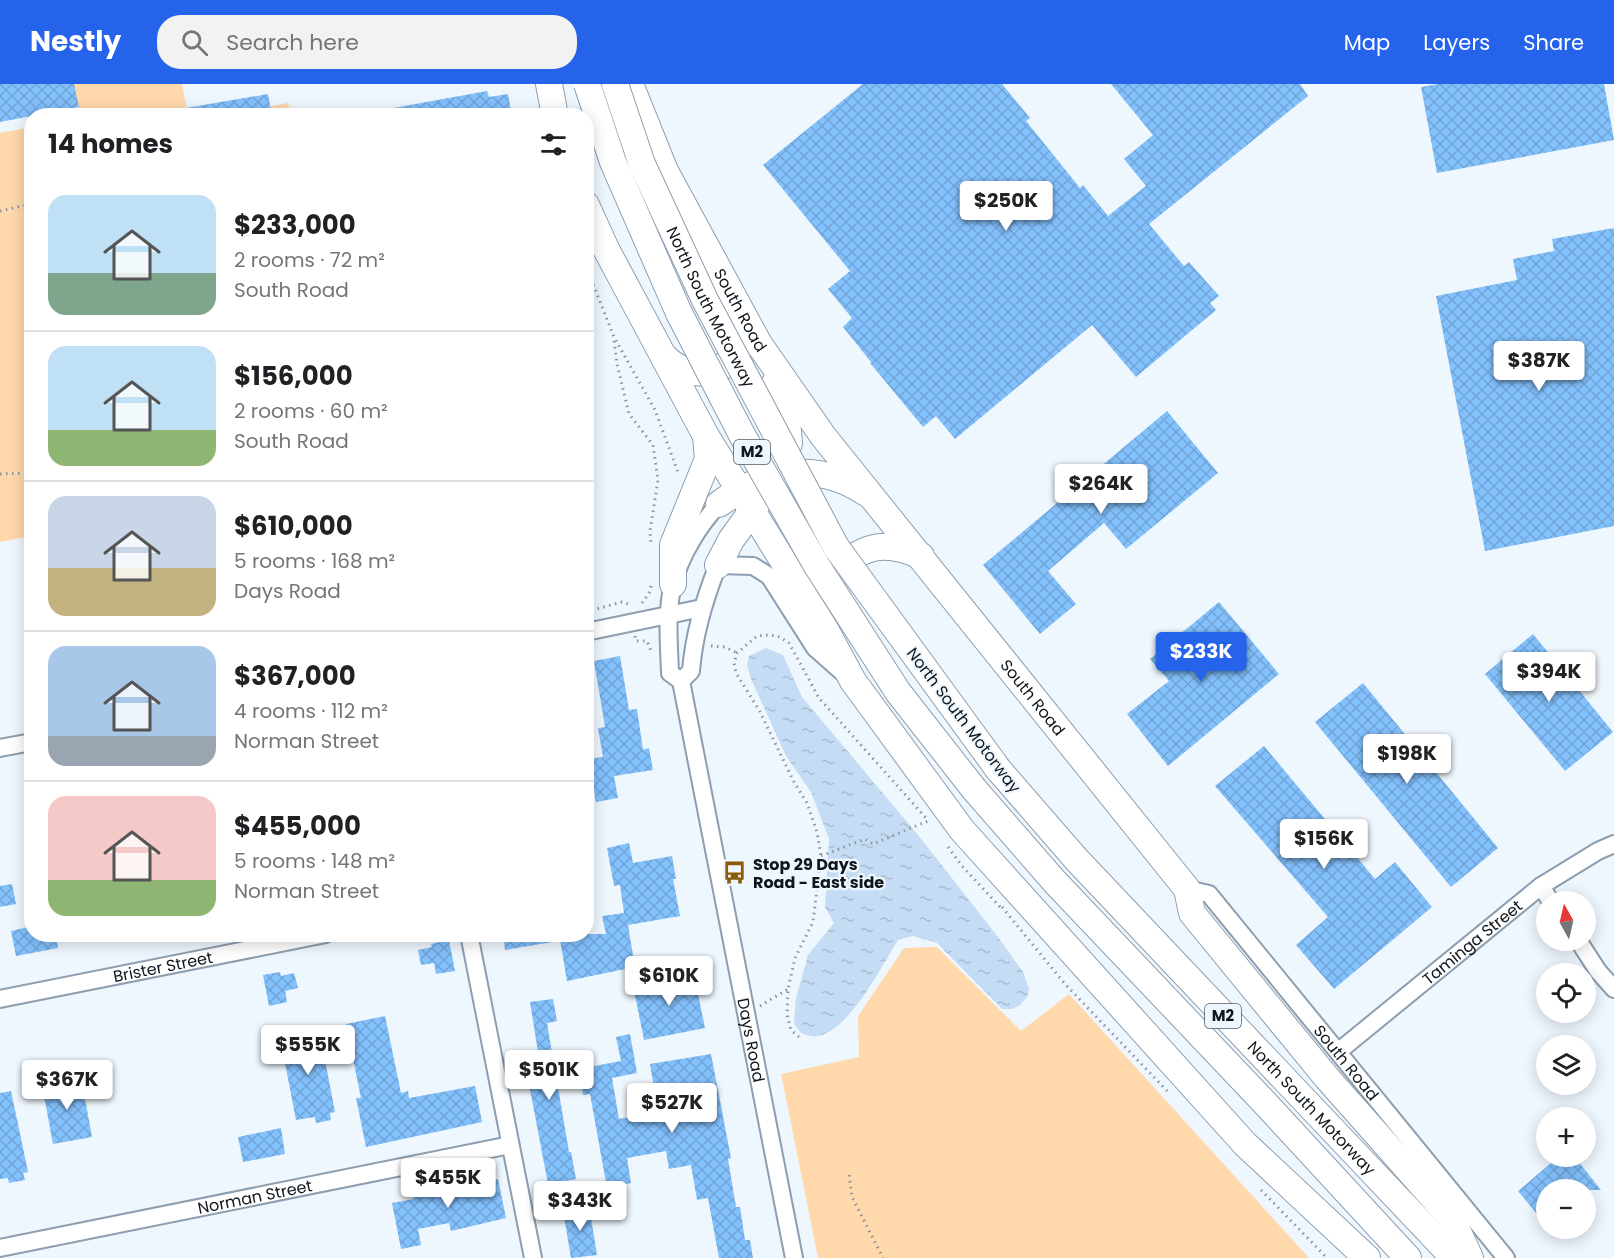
<!DOCTYPE html>
<html lang="en">
<head>
<meta charset="utf-8">
<style>
	:root { --surface:#fff; --page:#f2f2f2; --text:#202124; --muted:#757577; --line:#e0e0e0; --accent:#2563eb }
	body { margin:0; font-family:Poppins,sans-serif; background:var(--page); color:var(--text); height:100vh; display:flex; flex-direction:column; font-size:22px; white-space:nowrap }
	* { box-sizing:border-box; margin:0 }
	p { font-size:20px; color:var(--muted) }
	.icon { flex:none; width:33px; height:33px; fill:none; stroke:currentColor; stroke-width:2; stroke-linecap:round; stroke-linejoin:round }
	.map { position:relative; flex:1; overflow:hidden }
	.sheet { position:absolute; left:24px; top:24px; width:570px; height:834px; display:flex; flex-direction:column; background:var(--surface); border-radius:24px; box-shadow:0 3px 15px #0003 }
	.sheet>* { flex:none }
	.needle { width:39px; rotate:352deg }
	.fabs { position:absolute; left:1536px; top:807px; display:grid; gap:12px }
	.fabs a { display:grid; place-items:center; width:60px; height:60px; border-radius:50%; background:var(--surface); box-shadow:0 3px 15px #0003; font-size:30px }
	.price { position:absolute; translate:-50% -51px; padding:0 14px; border-radius:6px; background:#fff; color:#222; font-size:20px; line-height:39px; filter:drop-shadow(0 2px 3px #0008) }
	.price::after { content:''; position:absolute; left:50%; top:36px; width:18px; height:14px; margin-left:-9px; background:inherit; clip-path:polygon(0 0,100% 0,50% 100%) }
	.price.active { background:var(--accent); color:#fff }
	ul { padding:0; list-style:none }
	li { display:flex; align-items:center; gap:18px; height:150px; padding:0 24px }
	li+li { border-top:2px solid var(--line) }
	li span { display:grid; place-items:center; flex:none; width:168px; height:120px; border-radius:18px; color:#555 }
	li>.icon { margin-inline-start:auto }
	span .icon { width:72px; height:72px; fill:#fffc; stroke-width:1 }
	li b { font-size:26px }
	h2 { display:flex; justify-content:space-between; align-items:center; height:72px; padding:0 24px; font-size:26px }
	header { display:flex; align-items:center; gap:36px; box-sizing:border-box; height:84px; padding:0 30px; background:var(--accent); color:#fff }
	header strong { font-size:28px }
	nav { display:flex; gap:33px; margin-inline-start:auto; font-size:21px }
	.search { width:420px; height:54px; background:var(--page); display:flex; align-items:center; gap:15px; box-sizing:border-box; padding:0 21px; border-radius:24px; color:var(--muted); font-size:22px }
	.map>svg:first-child { display:block }
	.green { fill:#ffd8ac }
	.water { fill:url(#water-ripples) }
	.building { fill:url(#building-cross-hatch) }
	.lines { fill:none; stroke-linecap:round; stroke-linejoin:round }
	.minor-casing { stroke:#8c9eb0; stroke-width:20 }
	.highway-casing { stroke:#8c9eb0; stroke-width:28 }
	.path { stroke:#8c939a; stroke-width:3; stroke-dasharray:1.5 4.5; stroke-linecap:butt }
	.minor { stroke:#fff; stroke-width:16 }
	.highway { stroke:#fff; stroke-width:26 }
	.highway-bridge-casing { stroke:#8c9eb0; stroke-width:28; stroke-linecap:butt }
	.highway-bridge { stroke:#fff; stroke-width:26 }
	.labels { text-anchor:middle; stroke-width:4.5; stroke-linejoin:round; paint-order:stroke }
	.shield { fill:#eff7fe; stroke:#525a60; stroke-width:1.5 }
	.shield-label { font-size:15px; font-weight:bold; fill:#0f161c }
	.street-label { font-size:16px; fill:#0f161c; stroke:#eff7fe }
	.poi-label { font-size:16px; font-weight:bold; fill:#0f161c; stroke:#eff7fe; text-anchor:start }
</style>
</head>
<body>
<header>
<strong>Nestly</strong>
<div class="search"><svg class="icon" aria-label="search" viewBox="0 0 24 24"><circle cx="10" cy="10" r="6"/><path d="M15 15l6 6"/></svg>Search here</div>
<nav><a>Map</a><a>Layers</a><a>Share</a></nav>
</header>
<div class="map">
<svg width="1614" height="1174" viewBox="0 0 1614 1174">
	<defs>
		<pattern id="water-ripples" width="26" height="14" patternUnits="userSpaceOnUse" patternTransform="scale(1.5)"><rect width="26" height="14" fill="#c4dcf4"/><path d="M2 4q2-2 4 0t4 0M15 11q2-2 4 0t4 0" fill="none" stroke="#a7bcd1"/></pattern>
		<pattern id="building-cross-hatch" width="8" height="8" patternUnits="userSpaceOnUse" patternTransform="scale(1.5)"><rect width="8" height="8" fill="#83c1fd"/><path d="M0 0l8 8M0 8l8-8" fill="none" stroke="#70a5d8"/></pattern>
	</defs>
	<rect width="100%" height="100%" fill="#eff7fe"/>
	<g class="green">
		<polygon points="73,0 182,0 188,31 79,31"/>
		<polygon points="288,19 291,31 223,32"/>
		<polygon points="31,43 31,452 0,458 0,49"/>
		<polygon points="937,863 1021,947 1069,910 1309,1174 818,1174 781,990 859,973 858,932 904,864"/>
	</g>
	<path class="water" d="M766 564 783 571 802 613 918 751 998 853 1023 888 1029 905 1027 913 1020 921 1012 925H1002L937 859 913 852 898 856C883 879 840 968 804 950 800 949 797 943 794 940L796 914 808 871 834 839 825 823 829 755 811 708 786 672 751 595 747 581 749 572Z"/>
	<g class="building">
		<polygon points="0,0 74,0 79,23 0,38"/>
		<polygon points="863,0 1002,0 1030,34 1026,37 1080,104 1083,101 1108,132 1146,102 1124,75 1153,51 1111,0 1300,0 1308,12 1149,140 1184,182 1189,178 1219,212 1210,219 1216,226 1136,293 1092,241 955,355 936,332 923,343 870,279 871,278 843,243 852,234 828,205 850,187 763,81"/>
		<polygon points="1438,0 1604,0 1614,56 1437,89 1421,3"/>
		<polygon points="487,7 489,13 508,10 512,32 389,32 388,25"/>
		<polygon points="268,10 272,32 181,32 180,25"/>
		<polygon points="1614,144 1614,442 1485,467 1436,212 1517,196 1513,175 1554,167 1552,155"/>
		<polygon points="1167,327 1218,389 1126,465 1104,439 1048,487 1076,520 1040,550 983,481"/>
		<polygon points="1219,518 1279,590 1168,682 1127,630 1169,597 1150,575"/>
		<polygon points="1533,550 1613,648 1565,687 1485,590"/>
		<polygon points="620,572 629,626 637,625 643,666 649,664 653,686 614,692 618,714 596,718 588,675 603,673 598,644 605,643 594,577"/>
		<polygon points="1363,599 1498,764 1451,803 1315,638"/>
		<polygon points="1264,662 1375,795 1395,778 1432,823 1334,905 1296,861 1328,833 1215,702"/>
		<polygon points="629,759 633,779 672,772 676,795 673,795 680,832 628,841 635,883 567,897 559,850 606,850 602,832 624,829 620,801 614,802 607,764"/>
		<polygon points="12,800 16,820 0,823 0,802"/>
		<polygon points="32,842 32,850 56,850 58,864 16,872 11,847"/>
		<polygon points="503,850 557,850 558,857 505,866"/>
		<polygon points="449,856 455,887 436,890 434,879 421,881 418,866 432,863 431,860"/>
		<polygon points="280,888 281,892 294,889 298,904 285,907 287,918 269,922 263,891"/>
		<polygon points="694,891 705,944 644,956 633,901"/>
		<polygon points="553,915 557,937 547,939 569,1068 571,1068 576,1095 548,1100 528,995 542,993 530,918"/>
		<polygon points="385,932 401,1009 408,1007 409,1014 475,1002 482,1038 366,1063 356,1014 361,1014 346,940"/>
		<polygon points="319,945 335,1028 330,1029 331,1036 316,1039 315,1033 296,1036 280,953"/>
		<polygon points="630,950 637,989 612,994 619,1035 658,1028 650,980 711,970 731,1074 728,1075 736,1123 740,1123 745,1156 750,1156 753,1174 719,1174 708,1114 697,1116 691,1081 669,1085 666,1067 627,1074 631,1099 607,1104 590,1010 583,1011 579,985 621,977 616,953"/>
		<polygon points="81,993 92,1053 53,1060 42,1001"/>
		<polygon points="11,1007 28,1088 23,1089 25,1096 9,1099 8,1094 0,1095 0,1009"/>
		<polygon points="281,1044 285,1070 243,1078 238,1053"/>
		<polygon points="1559,1072 1574,1072 1601,1106 1546,1106 1546,1141 1518,1107"/>
		<polygon points="498,1095 506,1134 451,1147 449,1139 418,1145 421,1161 401,1165 392,1119 414,1115 412,1106 433,1102 434,1107"/>
		<polygon points="589,1121 597,1171 571,1174 563,1126"/>
	</g>
	<g class="lines">
		<defs>
			<g id="minor">
				<path id="s1" d="M719 420C699 441 680 472 673 500 666 528 669 560 670 589L681 597 794 1174"/>
				<polyline points="586,548 702,524"/>
				<path d="M681 597 691 587C694 549 704 516 718 481L753 482 769 492 815 564 841 587"/>
				<polyline points="0,664 32,658"/>
				<polyline points="1541,802 1551,818"/>
				<path id="s2" d="M1187 805 1209 810 1506 1174"/>
				<polyline points="469,850 533,1174"/>
				<polyline points="1578,856 1598,887 1614,905"/>
				<path id="s3" d="M0 915 326 850"/>
				<path id="s4" d="M1339 967 1541 802 1598 767 1614 760"/>
				<path id="s5" d="M0 1164 510 1061"/>
			</g>
			<g id="highway">
				<polyline points="549,0 555,32"/>
				<path id="s6" d="M630 0 665 87 759 260 823 352 1187 805 1192 829 1327 994 1452 1135 1470 1174"/>
				<polyline points="586,121 606,165 706,352 825,545 853,597 962,746 1245,1060 1367,1174"/>
				<path d="M663 271C687 300 735 292 743 253"/>
				<path d="M719 420C764 386 817 376 866 409"/>
				<polyline points="718,481 731,456 777,392 789,359 786,326 775,299"/>
				<path d="M833 494C858 461 884 455 921 472"/>
				<polyline points="673,500 673,461 708,375 706,352"/>
				<path id="s7" d="M998 685 1077 776 1454 1174"/>
				<polyline points="974,705 1055,798 1264,1018 1408,1174"/>
			</g>
		</defs>
		<use href="#minor" class="minor-casing"/>
		<use href="#highway" class="highway-casing"/>
		<g class="path">
			<polyline points="0,127 32,120"/>
			<polyline points="591,195 614,253 655,326 679,391"/>
			<polyline points="614,257 617,280 629,330 653,361 658,396 650,447 651,461"/>
			<polyline points="0,390 32,389"/>
			<polyline points="642,519 649,509 652,499"/>
			<polyline points="586,528 622,518 632,521"/>
			<polyline points="635,552 636,557 647,557 652,570"/>
			<polyline points="711,562 725,563 737,569"/>
			<polyline points="948,763 962,782 1002,825"/>
			<polyline points="821,772 865,755 873,760 928,737"/>
			<polyline points="1002,823 1065,900 1170,1010"/>
			<polyline points="760,922 788,905"/>
			<polyline points="799,953 791,946 787,930 788,905 795,874 813,838 821,772 817,748 807,719 794,698 759,626 736,589 734,579 737,569 757,552 769,551 780,553 789,559 819,614 926,734"/>
			<polyline points="849,1091 852,1113 883,1174"/>
			<polyline points="1261,1106 1327,1174"/>
		</g>
		<use href="#minor" class="minor"/>
		<use href="#highway" class="highway"/>
		<defs>
			<g id="highway-bridge">
				<polyline points="587,0 613,78 679,229 741,349 817,482 898,608 974,705"/>
				<path id="s8" d="M615 0 642 80 705 216 836 463 998 685"/>
			</g>
		</defs>
		<use href="#highway-bridge" class="highway-bridge-casing"/>
		<use href="#highway-bridge" class="highway-bridge"/>
	</g>
	<defs>
		<symbol id="bus-bare" viewBox="-9 -9 18 18"><path d="M-5-6H5V4H4V6H2V4H-2V6H-4V4H-5ZM-3.5-4V0h7V-4ZM-3.5 1.2v1.5H-2V1.2ZM2 1.2v1.5H3.5V1.2Z" fill="#8d5a07" stroke="#eff7fe" stroke-width="2.5" paint-order="stroke"/></symbol>
	</defs>
	<g fill-rule="evenodd">
		<use href="#bus-bare" x="718" y="772" width="33" height="33"/>
	</g>
	<g class="labels">
		<g class="shield">
			<rect x="734" y="356" width="36" height="24" rx="4.5"/>
			<rect x="1205" y="920" width="36" height="24" rx="4.5"/>
		</g>
		<g class="shield-label">
			<text x="752" y="373">M2</text>
			<text x="1223" y="937">M2</text>
		</g>
		<g class="street-label">
			<text dy="6" stroke="none"><textPath href="#s8" startOffset="243">North South Motorway</textPath></text>
			<text dy="6" stroke="none"><textPath href="#s6" startOffset="252">South Road</textPath></text>
			<text dy="6" stroke="none"><textPath href="#s6" startOffset="738">South Road</textPath></text>
			<text transform="translate(964 636) rotate(53)" y="6">North South Motorway</text>
			<text dy="6" stroke="none"><textPath href="#s4" startOffset="172">Taminga Street</textPath></text>
			<text dy="6" stroke="none"><textPath href="#s3" startOffset="166">Brister Street</textPath></text>
			<text dy="6" stroke="none"><textPath href="#s1" startOffset="562">Days Road</textPath></text>
			<text dy="6" stroke="none"><textPath href="#s2" startOffset="240">South Road</textPath></text>
			<text dy="6" stroke="none"><textPath href="#s7" startOffset="462">North South Motorway</textPath></text>
			<text dy="6" stroke="none"><textPath href="#s5" startOffset="260">Norman Street</textPath></text>
		</g>
		<g class="poi-label">
			<text x="753" y="786">Stop 29 Days<tspan x="753" dy="18">Road - East side</tspan></text>
		</g>
	</g>
</svg>
<div class="fabs">
<a><svg class="needle" viewBox="-14 -14 28 28"><path d="M0-13l5 13h-10z" fill="#e53935"/><path d="M0 13l5-13h-10z" fill="#757577"/></svg></a>
<a><svg class="icon" aria-label="locate" viewBox="0 0 24 24"><circle cx="12" cy="12" r="6"/><path d="M12 2v4M12 18v4M2 12h4M18 12h4"/></svg></a>
<a><svg class="icon" aria-label="layers" viewBox="0 0 24 24"><path d="M12 4l9 5-9 5-9-5zM3 14l9 5 9-5"/></svg></a>
<a>+</a>
<a>−</a>
</div>
<b class="price" style="left:1006px;top:148px">$250K</b>
<b class="price" style="left:1539px;top:308px">$387K</b>
<b class="price" style="left:1101px;top:431px">$264K</b>
<b class="price active" style="left:1201px;top:599px">$233K</b>
<b class="price" style="left:1549px;top:619px">$394K</b>
<b class="price" style="left:1407px;top:701px">$198K</b>
<b class="price" style="left:1324px;top:786px">$156K</b>
<b class="price" style="left:669px;top:923px">$610K</b>
<b class="price" style="left:308px;top:992px">$555K</b>
<b class="price" style="left:549px;top:1017px">$501K</b>
<b class="price" style="left:67px;top:1027px">$367K</b>
<b class="price" style="left:672px;top:1050px">$527K</b>
<b class="price" style="left:448px;top:1125px">$455K</b>
<b class="price" style="left:580px;top:1148px">$343K</b>
<section class="sheet">
<h2>14 homes<svg class="icon" aria-label="filters" viewBox="0 0 24 24"><path d="M4 7h16M4 17h16"/><circle cx="9" cy="7" r="2"/><circle cx="15" cy="17" r="2"/></svg></h2>
<ul>
<li><span style="background:linear-gradient(#bfe0f5 65%,#7fa58c 0)"><svg class="icon" aria-label="home" viewBox="0 0 24 24"><path d="M3 11l9-7 9 7M6 9v11h12V9"/></svg></span><div><b>$233,000</b><p>2 rooms · 72 m²</p><p>South Road</p></div></li>
<li><span style="background:linear-gradient(#bfe0f5 70%,#8fb573 0)"><svg class="icon" aria-label="home" viewBox="0 0 24 24"><path d="M3 11l9-7 9 7M6 9v11h12V9"/></svg></span><div><b>$156,000</b><p>2 rooms · 60 m²</p><p>South Road</p></div></li>
<li><span style="background:linear-gradient(#c9d6e8 60%,#c2b280 0)"><svg class="icon" aria-label="home" viewBox="0 0 24 24"><path d="M3 11l9-7 9 7M6 9v11h12V9"/></svg></span><div><b>$610,000</b><p>5 rooms · 168 m²</p><p>Days Road</p></div></li>
<li><span style="background:linear-gradient(#a9c7e8 75%,#9aa5b1 0)"><svg class="icon" aria-label="home" viewBox="0 0 24 24"><path d="M3 11l9-7 9 7M6 9v11h12V9"/></svg></span><div><b>$367,000</b><p>4 rooms · 112 m²</p><p>Norman Street</p></div></li>
<li><span style="background:linear-gradient(#f6c9c9 70%,#8fb573 0)"><svg class="icon" aria-label="home" viewBox="0 0 24 24"><path d="M3 11l9-7 9 7M6 9v11h12V9"/></svg></span><div><b>$455,000</b><p>5 rooms · 148 m²</p><p>Norman Street</p></div></li>
</ul>
</section>
</div>
</body>
</html>
